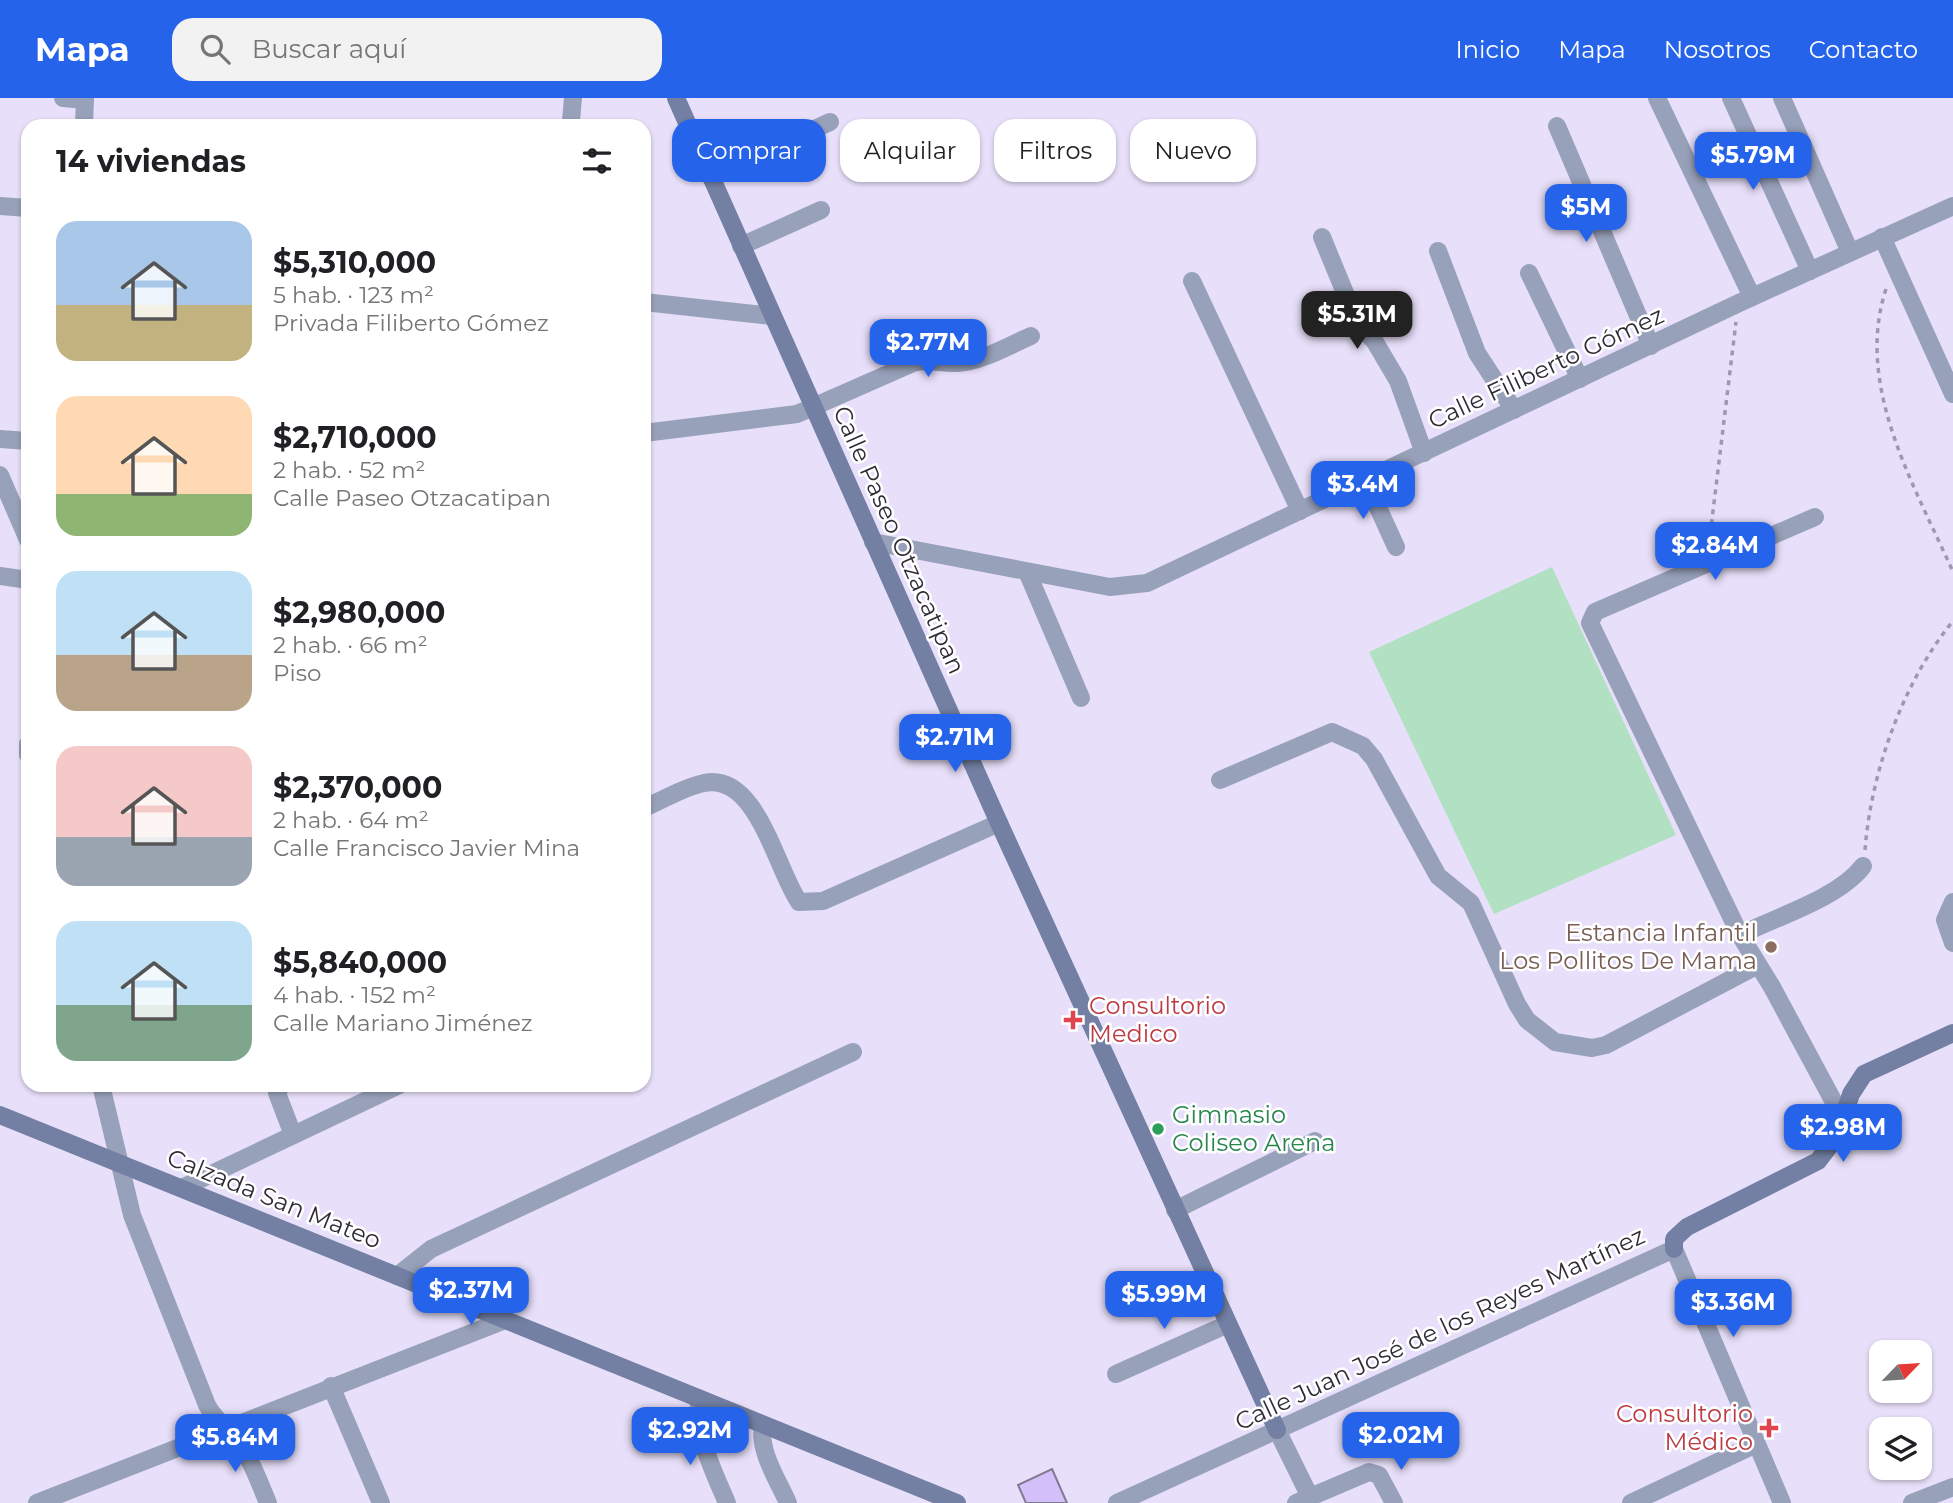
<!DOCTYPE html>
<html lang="es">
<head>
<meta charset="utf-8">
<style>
	:root { --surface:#fff; --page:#f2f2f2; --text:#202124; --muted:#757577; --accent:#2563eb }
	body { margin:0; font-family:Montserrat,sans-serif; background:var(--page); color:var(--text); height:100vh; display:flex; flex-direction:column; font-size:26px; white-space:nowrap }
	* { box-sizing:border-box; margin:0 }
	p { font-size:23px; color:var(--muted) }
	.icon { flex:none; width:38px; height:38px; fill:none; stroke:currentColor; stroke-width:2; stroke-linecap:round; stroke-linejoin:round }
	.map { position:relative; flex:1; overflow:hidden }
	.panel { position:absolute; left:21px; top:21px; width:630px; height:973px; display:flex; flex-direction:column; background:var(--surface); border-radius:21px; box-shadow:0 2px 5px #0004 }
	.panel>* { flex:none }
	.banner { position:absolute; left:672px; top:21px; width:665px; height:63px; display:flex; gap:14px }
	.needle { width:46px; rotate:65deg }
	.fabs { position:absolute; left:1869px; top:1242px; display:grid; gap:14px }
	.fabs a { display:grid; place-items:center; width:63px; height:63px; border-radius:14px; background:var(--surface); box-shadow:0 2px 5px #0004; font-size:35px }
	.price { position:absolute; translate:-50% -60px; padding:0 16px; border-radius:14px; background:var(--accent); color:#fff; font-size:23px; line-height:46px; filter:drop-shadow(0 2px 4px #0008) }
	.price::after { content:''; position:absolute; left:50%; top:42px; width:21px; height:16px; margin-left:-10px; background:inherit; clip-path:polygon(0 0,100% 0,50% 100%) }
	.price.active { background:#222; color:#fff }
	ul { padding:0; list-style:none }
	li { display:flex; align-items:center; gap:21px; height:175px; padding:0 35px }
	li span { display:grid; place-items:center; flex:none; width:196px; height:140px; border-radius:21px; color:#555 }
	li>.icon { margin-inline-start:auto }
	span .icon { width:84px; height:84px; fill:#fffc; stroke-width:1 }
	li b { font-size:30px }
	h2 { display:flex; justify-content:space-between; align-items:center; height:84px; padding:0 35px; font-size:30px }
	.pill { padding:0 24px; border-radius:21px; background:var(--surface); box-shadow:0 2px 5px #0004; font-size:24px; line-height:63px }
	.pill.active { background:var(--accent); color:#fff }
	header { display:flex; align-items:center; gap:42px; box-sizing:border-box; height:98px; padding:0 35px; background:var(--accent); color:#fff }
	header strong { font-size:33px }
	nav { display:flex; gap:38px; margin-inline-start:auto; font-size:24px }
	.search { width:490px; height:63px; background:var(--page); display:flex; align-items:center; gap:18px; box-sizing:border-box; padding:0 24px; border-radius:21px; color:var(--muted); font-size:26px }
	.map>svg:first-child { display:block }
	.green { fill:#b2e0c2 }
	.building { fill:#d3bffa; stroke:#827a92; stroke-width:2 }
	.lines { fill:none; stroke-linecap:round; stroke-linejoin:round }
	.path { stroke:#9f99ac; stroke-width:3.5; stroke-dasharray:5 5; stroke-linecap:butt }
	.street { stroke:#98a1ba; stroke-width:18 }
	.secondary { stroke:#7380a4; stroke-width:18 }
	.education-dot { fill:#8d6e63; stroke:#fff; stroke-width:2.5 }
	.health-dot { fill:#e0444e; stroke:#fff; stroke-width:2.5 }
	.leisure-dot { fill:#2e9e5b; stroke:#fff; stroke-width:2.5 }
	.labels { text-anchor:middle; stroke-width:5; stroke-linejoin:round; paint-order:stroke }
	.street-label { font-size:24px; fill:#302c36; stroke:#fff }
	.education-label { font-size:24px; fill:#785e54; stroke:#fff; text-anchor:end }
	.health-label { font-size:24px; fill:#be3a42; stroke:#fff; text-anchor:start }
	.leisure-label { font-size:24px; fill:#27864d; stroke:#fff; text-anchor:start }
</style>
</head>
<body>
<header>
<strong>Mapa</strong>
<div class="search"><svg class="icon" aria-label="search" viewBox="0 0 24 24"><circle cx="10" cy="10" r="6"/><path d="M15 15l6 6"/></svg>Buscar aquí</div>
<nav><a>Inicio</a><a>Mapa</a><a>Nosotros</a><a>Contacto</a></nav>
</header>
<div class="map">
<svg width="1953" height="1405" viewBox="0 0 1953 1405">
	<rect width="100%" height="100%" fill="#e8e0fa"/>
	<polygon class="green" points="1552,469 1676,737 1494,816 1369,554"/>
	<polygon class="building" points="1052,1371 1067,1405 1026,1405 1018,1387"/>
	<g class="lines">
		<g class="path">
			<path d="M1886 191C1854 288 1915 388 1953 474"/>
			<polyline points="1709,446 1736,224"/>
			<path d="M1865 752C1871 674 1903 584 1953 523"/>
		</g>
		<g class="street">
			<polyline points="63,0 85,2"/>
			<polyline points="1657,0 1752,199"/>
			<polyline points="1731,0 1810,173"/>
			<polyline points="1782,0 1850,154"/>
			<polyline points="571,23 573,0"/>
			<polyline points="84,28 85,0"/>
			<polyline points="1557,28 1651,248"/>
			<polyline points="710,78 830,24"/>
			<polyline points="0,108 28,110"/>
			<polyline points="1322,139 1357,224 1375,244 1398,283 1424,355"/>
			<polyline points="1882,139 1953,296"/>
			<polyline points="741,148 821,112"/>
			<polyline points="1438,153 1477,255 1514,312"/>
			<polyline points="1529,175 1580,281"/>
			<polyline points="1192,183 1300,413"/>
			<polyline points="644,204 772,218"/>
			<path d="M644 335 797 316 913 265C929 260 941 266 957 265 981 264 1008 248 1031 238"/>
			<polyline points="0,341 28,343"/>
			<polyline points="0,377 28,442"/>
			<polyline points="1365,381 1396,449"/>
			<polyline points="1815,419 1595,514 1590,525 1740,837 1772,889 1843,1021"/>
			<polyline points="873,444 1110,489 1147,485 1739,205 1953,108"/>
			<polyline points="1028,476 1081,600"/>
			<polyline points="0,478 28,482"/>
			<polyline points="28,646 28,657"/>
			<polyline points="1220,682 1332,634 1363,648 1374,661 1438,778 1471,805 1517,906 1527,922 1555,944 1592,950 1606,947 1758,867"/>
			<path d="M644 710C663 702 684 689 704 685 757 674 776 771 799 804L823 803 999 725"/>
			<polyline points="1953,804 1945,822 1953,845"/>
			<path d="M1740 837C1776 819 1839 800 1863 768"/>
			<path d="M101 987 132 1117 207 1307C215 1323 229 1331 239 1344 252 1363 259 1384 268 1405"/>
			<polyline points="281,987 277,995 293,1037"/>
			<polyline points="182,1090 399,987"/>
			<polyline points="1175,1112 1315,1043"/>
			<polyline points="397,1178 431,1151 853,954"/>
			<polyline points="1116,1276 1228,1226"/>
			<polyline points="331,1288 381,1405"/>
			<path d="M699 1302C697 1341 712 1370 727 1405"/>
			<path d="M763 1327C758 1353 778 1382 788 1405"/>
			<polyline points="1277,1332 1310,1399"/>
			<polyline points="37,1405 505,1222"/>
			<polyline points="1117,1405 1674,1151 1782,1405"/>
			<polyline points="1296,1405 1369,1374 1379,1377 1394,1405"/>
			<polyline points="1631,1405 1756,1346"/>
			<polyline points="1912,1405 1953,1389"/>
		</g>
		<g class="secondary">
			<polyline points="676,0 999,725 1277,1332"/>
			<polyline points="0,1017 957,1405"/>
			<polyline points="1674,1151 1674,1141 1687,1129 1818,1063 1837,1038 1851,996 1864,976 1953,935"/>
		</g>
	</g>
	<circle class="education-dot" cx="1771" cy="849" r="7"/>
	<g class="health-dot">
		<path d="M1069.5 911.5h7v7h7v7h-7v7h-7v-7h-7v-7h7z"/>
		<path d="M1765.5 1319.5h7v7h7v7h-7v7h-7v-7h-7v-7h7z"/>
	</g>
	<circle class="leisure-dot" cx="1158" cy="1031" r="7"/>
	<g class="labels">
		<g class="street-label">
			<text transform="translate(1546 270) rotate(-25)" y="8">Calle Filiberto Gómez</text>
			<text transform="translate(899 442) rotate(66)" y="8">Calle Paseo Otzacatipan</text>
			<text transform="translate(274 1101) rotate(22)" y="8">Calzada San Mateo</text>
			<text transform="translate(1440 1231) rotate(-25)" y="8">Calle Juan José de los Reyes Martínez</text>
		</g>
		<g class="education-label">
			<text x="1757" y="843">Estancia Infantil<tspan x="1757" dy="28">Los Pollitos De Mama</tspan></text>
		</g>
		<g class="health-label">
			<text x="1089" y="916">Consultorio<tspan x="1089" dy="28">Medico</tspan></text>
			<text x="1753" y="1324" text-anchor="end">Consultorio<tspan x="1753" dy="28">Médico</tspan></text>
		</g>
		<g class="leisure-label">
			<text x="1172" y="1025">Gimnasio<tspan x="1172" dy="28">Coliseo Arena</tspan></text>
		</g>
	</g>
</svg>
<div class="fabs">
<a><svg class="needle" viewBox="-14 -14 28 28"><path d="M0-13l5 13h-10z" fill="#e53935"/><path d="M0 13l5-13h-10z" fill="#757577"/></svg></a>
<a><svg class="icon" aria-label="layers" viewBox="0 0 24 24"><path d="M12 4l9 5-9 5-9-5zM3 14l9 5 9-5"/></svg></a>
</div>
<b class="price" style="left:1753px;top:94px">$5.79M</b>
<b class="price" style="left:1586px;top:146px">$5M</b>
<b class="price active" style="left:1357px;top:253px">$5.31M</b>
<b class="price" style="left:928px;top:281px">$2.77M</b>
<b class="price" style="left:1363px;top:423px">$3.4M</b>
<b class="price" style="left:1715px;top:484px">$2.84M</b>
<b class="price" style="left:955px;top:676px">$2.71M</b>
<b class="price" style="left:1843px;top:1066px">$2.98M</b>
<b class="price" style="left:471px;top:1229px">$2.37M</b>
<b class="price" style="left:1164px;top:1233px">$5.99M</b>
<b class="price" style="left:1733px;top:1241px">$3.36M</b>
<b class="price" style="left:690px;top:1369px">$2.92M</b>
<b class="price" style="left:1401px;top:1374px">$2.02M</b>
<b class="price" style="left:235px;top:1376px">$5.84M</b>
<div class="banner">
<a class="pill active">Comprar</a>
<a class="pill">Alquilar</a>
<a class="pill">Filtros</a>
<a class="pill">Nuevo</a>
</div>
<section class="panel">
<h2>14 viviendas<svg class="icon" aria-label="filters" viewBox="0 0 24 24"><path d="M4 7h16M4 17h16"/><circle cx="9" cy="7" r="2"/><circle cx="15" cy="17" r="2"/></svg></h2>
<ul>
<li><span style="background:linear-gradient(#a9c7e8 60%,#c2b280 0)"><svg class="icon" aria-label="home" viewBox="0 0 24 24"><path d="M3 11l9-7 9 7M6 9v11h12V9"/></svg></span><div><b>$5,310,000</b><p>5 hab. · 123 m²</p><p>Privada Filiberto Gómez</p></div></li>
<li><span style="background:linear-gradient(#ffd9b3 70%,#8fb573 0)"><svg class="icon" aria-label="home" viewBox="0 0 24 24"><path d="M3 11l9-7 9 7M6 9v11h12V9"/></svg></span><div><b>$2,710,000</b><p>2 hab. · 52 m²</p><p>Calle Paseo Otzacatipan</p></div></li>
<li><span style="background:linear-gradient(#bfe0f5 60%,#b9a48a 0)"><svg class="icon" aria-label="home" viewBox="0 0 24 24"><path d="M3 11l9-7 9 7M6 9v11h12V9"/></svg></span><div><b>$2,980,000</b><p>2 hab. · 66 m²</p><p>Piso</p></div></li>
<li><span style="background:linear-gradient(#f6c9c9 65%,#9aa5b1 0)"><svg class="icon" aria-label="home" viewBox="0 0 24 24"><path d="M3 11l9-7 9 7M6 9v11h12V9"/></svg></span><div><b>$2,370,000</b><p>2 hab. · 64 m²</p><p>Calle Francisco Javier Mina</p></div></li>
<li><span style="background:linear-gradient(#bfe0f5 60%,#7fa58c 0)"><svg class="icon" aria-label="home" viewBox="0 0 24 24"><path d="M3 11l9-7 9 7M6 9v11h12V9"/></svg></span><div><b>$5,840,000</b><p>4 hab. · 152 m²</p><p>Calle Mariano Jiménez</p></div></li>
</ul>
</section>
</div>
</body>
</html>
